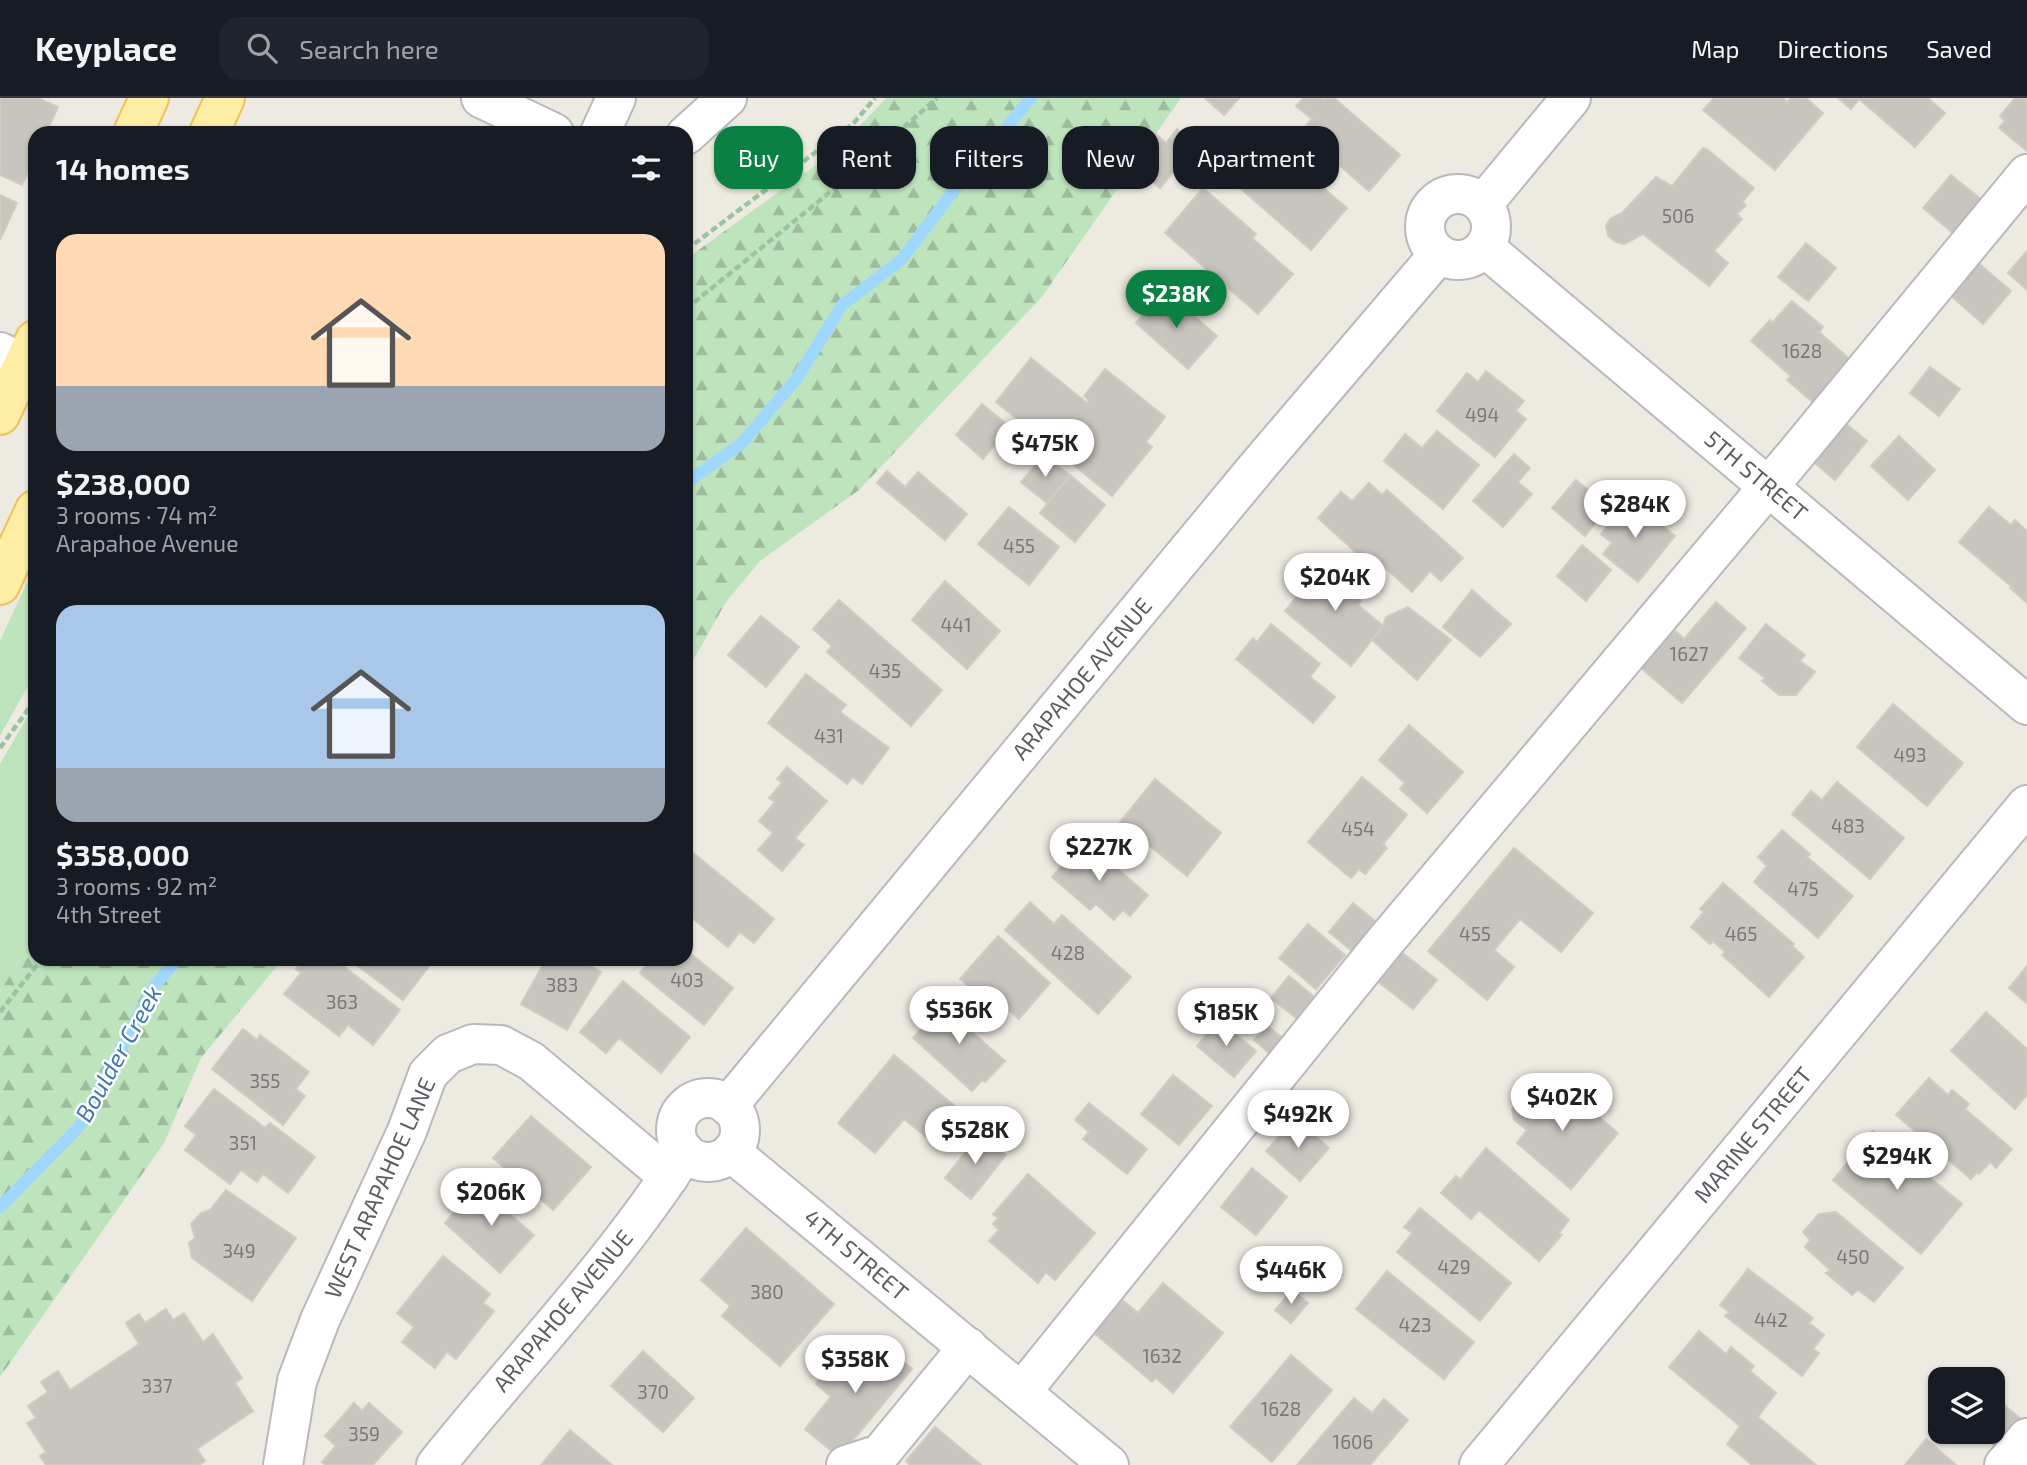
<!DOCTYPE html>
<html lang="en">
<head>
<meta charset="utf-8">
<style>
	:root { --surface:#171b24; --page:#20242c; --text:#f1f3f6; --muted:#9ea1a6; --line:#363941; --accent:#0b8043 }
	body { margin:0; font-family:"Exo 2",sans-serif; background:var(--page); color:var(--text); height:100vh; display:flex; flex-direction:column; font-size:26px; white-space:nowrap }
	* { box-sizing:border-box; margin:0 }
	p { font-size:23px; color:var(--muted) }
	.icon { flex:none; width:38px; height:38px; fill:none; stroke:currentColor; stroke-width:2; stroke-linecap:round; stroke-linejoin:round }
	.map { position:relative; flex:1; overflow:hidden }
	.side { position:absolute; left:28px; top:28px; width:665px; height:840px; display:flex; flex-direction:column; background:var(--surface); border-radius:21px; box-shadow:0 2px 5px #0004 }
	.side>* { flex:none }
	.hud { position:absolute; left:714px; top:28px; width:665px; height:63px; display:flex; gap:14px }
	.controls { position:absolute; left:1928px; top:1269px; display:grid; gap:14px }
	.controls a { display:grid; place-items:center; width:77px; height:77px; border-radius:14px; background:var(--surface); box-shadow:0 2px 5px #0004; font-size:35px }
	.price { position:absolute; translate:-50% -60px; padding:0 16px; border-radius:24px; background:#fff; color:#222; font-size:23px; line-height:46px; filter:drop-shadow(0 2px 4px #0008) }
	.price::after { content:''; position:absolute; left:50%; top:42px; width:21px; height:16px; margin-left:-10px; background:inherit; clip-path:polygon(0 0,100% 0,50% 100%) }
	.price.on { background:var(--accent); color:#fff }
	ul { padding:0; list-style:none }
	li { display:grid; align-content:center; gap:14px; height:371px; padding:0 28px }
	li span { display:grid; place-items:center; height:217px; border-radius:21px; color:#555 }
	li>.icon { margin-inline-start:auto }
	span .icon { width:126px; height:126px; fill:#fffc; stroke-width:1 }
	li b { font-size:30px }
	h2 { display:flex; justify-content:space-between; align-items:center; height:84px; padding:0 28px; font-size:30px }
	.chip { padding:0 24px; border-radius:21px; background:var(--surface); box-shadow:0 2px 5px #0004; font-size:24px; line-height:63px }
	.chip.on { background:var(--accent); color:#fff }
	header { display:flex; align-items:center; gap:42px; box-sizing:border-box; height:98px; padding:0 35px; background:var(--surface); border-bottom:2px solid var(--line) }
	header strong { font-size:33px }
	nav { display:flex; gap:38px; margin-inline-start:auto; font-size:24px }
	.search { width:490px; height:63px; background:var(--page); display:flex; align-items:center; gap:18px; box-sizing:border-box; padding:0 24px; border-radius:21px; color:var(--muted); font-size:26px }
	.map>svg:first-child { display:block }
	.grass { fill:#bee4bd }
	.forest { fill:url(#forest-firs) }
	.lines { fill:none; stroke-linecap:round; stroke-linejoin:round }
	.stream { stroke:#a0d7fe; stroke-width:12 }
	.building { fill:#c8c4be; stroke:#d1cbc0; stroke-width:2 }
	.minor-casing { stroke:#b7b9be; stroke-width:42 }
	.major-casing { stroke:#efc157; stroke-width:42 }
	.path { stroke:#97c5a2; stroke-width:4.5; stroke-dasharray:7 3.5; stroke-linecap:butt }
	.minor { stroke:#fff; stroke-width:38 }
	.major { stroke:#feeda5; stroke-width:38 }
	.labels { text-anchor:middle; stroke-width:5; stroke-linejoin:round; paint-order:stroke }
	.number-label { font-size:19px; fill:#767879 }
	.street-label { font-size:23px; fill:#5a5e62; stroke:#fff }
	.water-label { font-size:24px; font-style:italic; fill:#3e78af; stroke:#fff }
</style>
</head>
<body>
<header>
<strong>Keyplace</strong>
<div class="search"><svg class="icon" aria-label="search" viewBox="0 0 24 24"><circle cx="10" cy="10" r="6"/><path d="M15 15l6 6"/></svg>Search here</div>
<nav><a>Map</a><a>Directions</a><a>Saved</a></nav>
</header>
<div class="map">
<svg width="2027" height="1367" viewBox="0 0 2027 1367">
	<defs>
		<pattern id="forest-firs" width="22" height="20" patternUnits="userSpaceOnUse" patternTransform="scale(1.75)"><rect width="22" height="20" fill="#bee4bd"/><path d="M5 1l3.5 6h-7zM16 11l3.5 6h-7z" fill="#9dbc9d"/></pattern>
	</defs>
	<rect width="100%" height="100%" fill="#edeae1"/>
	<g class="grass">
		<polygon points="35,467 35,575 0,638 0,543"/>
		<polygon points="35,606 35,835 0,894 0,666"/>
	</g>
	<g class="forest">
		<polygon points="886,0 1181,0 1041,200 859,392 760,463 726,504 686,575 686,161 838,51"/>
		<polygon points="35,835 35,861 283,861 201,960 164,1045 0,1279 0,894"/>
	</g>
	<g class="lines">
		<g class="stream">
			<polyline points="686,385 742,345 797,280 842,207 901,162 955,91 1031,0"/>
			<polyline points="0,1109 79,1029 155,887 177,861"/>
		</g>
	</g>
	<g class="building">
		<polygon points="0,0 38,0 58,9 46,35 35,35 35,59 22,87 0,77"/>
		<polygon points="1205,0 1239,0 1224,17"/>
		<polygon points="1304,0 1322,0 1324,2 1326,0 1334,0 1400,57 1369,93 1301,34 1312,21 1296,8"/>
		<polygon points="1714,0 1783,0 1787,4 1791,0 1806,0 1823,15 1775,72 1703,12"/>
		<polygon points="1838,0 1928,0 1945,15 1915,49 1859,1 1851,11"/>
		<polygon points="2015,0 2027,0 2027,53 1999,30 2005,23 2000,18"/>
		<polygon points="1177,31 1205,54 1189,73 1180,66 1160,90 1127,63 1152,33 1166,45"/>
		<polygon points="1276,49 1347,110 1311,152 1241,91"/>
		<polygon points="1703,50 1708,52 1754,90 1742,104 1746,107 1737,116 1742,121 1714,153 1728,165 1709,188 1643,136 1625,146 1616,144 1608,138 1606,128 1610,121 1622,115 1656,79 1672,88"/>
		<polygon points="1951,77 1988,107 1960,141 1923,110"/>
		<polygon points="1203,90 1256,136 1252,140 1293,176 1258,216 1165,135"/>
		<polygon points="0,97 17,105 0,142"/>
		<polygon points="1806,145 1836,170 1808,203 1778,179"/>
		<polygon points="2027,153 2027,192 2008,175"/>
		<polygon points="1976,163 2011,193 1983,226 1949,196"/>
		<polygon points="1165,192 1217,238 1188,271 1136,225"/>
		<polygon points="1792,203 1823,229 1819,234 1852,263 1815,306 1787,282 1791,278 1751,243 1770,222 1772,225"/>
		<polygon points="1031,260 1087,305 1089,302 1084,298 1105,271 1165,319 1146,344 1152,349 1112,398 996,304"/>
		<polygon points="1930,269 1960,291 1939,318 1910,295"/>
		<polygon points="1486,273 1524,303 1516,313 1526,321 1495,359 1437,313 1467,275 1478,284"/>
		<polygon points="982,306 1010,329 983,361 956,337"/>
		<polygon points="1845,325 1867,343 1835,382 1814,364"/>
		<polygon points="1437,333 1479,367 1443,411 1384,363 1405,336 1422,350"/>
		<polygon points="1899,338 1935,372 1908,402 1871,368"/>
		<polygon points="1514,356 1530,370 1518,384 1532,396 1503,429 1473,403"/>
		<polygon points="1043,358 1070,377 1047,405 1021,384"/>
		<polygon points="887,373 905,389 918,374 967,416 945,442 877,385"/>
		<polygon points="1070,377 1105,407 1075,444 1040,415"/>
		<polygon points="1576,382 1608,409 1585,438 1552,410"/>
		<polygon points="1369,385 1382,397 1387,392 1463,460 1441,483 1430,473 1412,494 1368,454 1362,460 1318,420 1341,394 1352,403"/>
		<polygon points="1629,400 1675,438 1638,484 1603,456 1612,445 1601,436"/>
		<polygon points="1009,409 1059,449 1029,487 978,446"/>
		<polygon points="1989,409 2011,427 2015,422 2027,433 2027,505 2010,490 2012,489 1959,444"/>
		<polygon points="1582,447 1611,472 1586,503 1557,478"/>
		<polygon points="1337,463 1363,484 1353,496 1361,503 1358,507 1383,528 1351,568 1285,513 1321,469 1327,475"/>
		<polygon points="945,483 1000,533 967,571 912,522"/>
		<polygon points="1472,492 1511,526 1480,559 1443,529"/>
		<polygon points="839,502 942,592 911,628 827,554 832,548 813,531"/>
		<polygon points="1716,504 1746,530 1682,605 1641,570 1674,532 1684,541"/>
		<polygon points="1408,509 1451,542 1417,582 1372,542 1383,528 1386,519"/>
		<polygon points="761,518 799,549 766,589 728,557"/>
		<polygon points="1271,526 1320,566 1310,579 1335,599 1313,625 1236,561 1253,540 1257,544"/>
		<polygon points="1766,526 1805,557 1800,563 1815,574 1796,597 1779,597 1762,583 1765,580 1739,560"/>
		<polygon points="806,576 846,607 840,614 889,650 862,686 853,679 847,686 768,625"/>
		<polygon points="1893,606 1963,665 1927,708 1857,649"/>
		<polygon points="1409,627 1463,674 1427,715 1400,691 1405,685 1379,662"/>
		<polygon points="787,669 827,703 795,740 804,747 782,773 758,752 773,735 759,723 775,704 769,700 782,685 777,681"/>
		<polygon points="1362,679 1407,717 1383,746 1387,750 1365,776 1359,771 1351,780 1308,744"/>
		<polygon points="1155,681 1221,735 1187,778 1120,724"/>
		<polygon points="1837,684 1904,740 1870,781 1792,716 1811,693 1822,702"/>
		<polygon points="1782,732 1810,756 1807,759 1853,798 1818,840 1754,784 1767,768 1758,759"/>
		<polygon points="1084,742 1148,797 1130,818 1123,812 1114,822 1096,806 1090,812 1052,779"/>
		<polygon points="686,749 774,821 754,845 740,834 728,849 686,815"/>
		<polygon points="1514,750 1593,815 1561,854 1520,821 1494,852 1514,869 1487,902 1428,853"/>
		<polygon points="1723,785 1794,846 1792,848 1804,859 1769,899 1722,857 1725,854 1713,843 1710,846 1691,829 1704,814 1700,811"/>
		<polygon points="1030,804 1054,826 1062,817 1131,879 1098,916 1005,832"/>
		<polygon points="1353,805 1381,828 1357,857 1329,834"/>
		<polygon points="1308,826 1345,857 1316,891 1279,860"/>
		<polygon points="998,838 1050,885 1019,921 1005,909 1000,915 960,881"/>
		<polygon points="686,852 733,890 704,927 640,875 651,861 686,861"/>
		<polygon points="1399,852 1437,882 1413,911 1375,881"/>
		<polygon points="303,861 334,861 400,912 373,947 348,927 339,938 284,896 301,875 296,871"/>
		<polygon points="349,861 422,861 430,867 403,902"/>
		<polygon points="546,861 580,861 601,874 567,932 521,906"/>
		<polygon points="2027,868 2027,906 2009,890"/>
		<polygon points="1289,878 1318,902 1301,924 1271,900"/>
		<polygon points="623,883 690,939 661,975 619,940 606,955 580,934"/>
		<polygon points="947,902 977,928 972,934 1005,963 985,984 982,982 972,993 913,940"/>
		<polygon points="1986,914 2027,951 2027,997 2015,1011 1951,953"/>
		<polygon points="1219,922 1256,953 1234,979 1197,948"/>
		<polygon points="1267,927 1282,940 1269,955 1254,942"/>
		<polygon points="243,931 257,942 260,937 309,974 296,991 305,998 283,1027 212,971"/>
		<polygon points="894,957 968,1019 941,1051 904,1021 875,1055 838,1025"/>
		<polygon points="1173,977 1212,1008 1179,1047 1141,1016"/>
		<polygon points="1929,980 1948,997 1952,992 1969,1006 1965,1011 2012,1051 1996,1070 1990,1064 1979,1076 1977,1074 1971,1081 1896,1017"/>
		<polygon points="1558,984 1618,1035 1571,1091 1517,1045 1527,1032 1514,1022 1512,1011 1524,996 1535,998 1542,1004"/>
		<polygon points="214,991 265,1030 270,1025 315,1059 288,1095 263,1076 257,1084 241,1072 230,1086 185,1052 196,1037 185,1028"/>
		<polygon points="1089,1005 1147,1051 1127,1076 1083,1041 1089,1034 1075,1022"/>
		<polygon points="531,1018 591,1069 553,1112 493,1060"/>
		<polygon points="1295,1020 1329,1050 1300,1083 1266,1053"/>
		<polygon points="1873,1033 1962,1106 1921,1156 1833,1082"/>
		<polygon points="980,1036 1006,1057 971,1101 945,1080"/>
		<polygon points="1486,1050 1569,1122 1559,1135 1562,1137 1539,1163 1479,1112 1471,1121 1441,1095 1456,1078 1460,1082"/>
		<polygon points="1252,1070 1287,1099 1256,1137 1221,1109"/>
		<polygon points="1028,1076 1095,1135 1055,1182 1046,1174 1038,1185 989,1143 999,1132 993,1126 998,1120 993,1116"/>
		<polygon points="482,1083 510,1108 506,1113 534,1137 500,1175 445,1125 460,1108 471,1118 480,1108 469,1097"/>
		<polygon points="226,1092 296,1140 252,1203 192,1160 189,1145 195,1140 191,1126 201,1115 210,1112"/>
		<polygon points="1420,1110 1511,1185 1480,1223 1397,1154 1412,1135 1404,1129"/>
		<polygon points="1836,1114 1903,1170 1874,1204 1858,1192 1852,1197 1826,1175 1830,1172 1805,1149 1810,1142 1803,1134 1819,1116"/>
		<polygon points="746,1130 834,1206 780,1268 722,1218 730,1208 701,1182"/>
		<polygon points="443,1158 490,1196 483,1205 494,1213 456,1261 447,1254 435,1270 402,1244 414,1229 397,1215"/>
		<polygon points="1748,1171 1813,1220 1809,1225 1824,1237 1813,1251 1819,1255 1802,1278 1725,1218 1729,1214 1720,1207"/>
		<polygon points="1387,1173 1474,1244 1444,1281 1356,1211"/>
		<polygon points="1163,1185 1223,1235 1173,1295 1156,1280 1152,1284 1094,1235 1122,1202 1138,1215"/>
		<polygon points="1292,1192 1308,1205 1291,1225 1275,1212"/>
		<polygon points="166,1211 173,1222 184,1215 203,1244 213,1236 242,1280 235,1285 253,1313 197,1351 205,1363 199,1367 46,1367 40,1358 46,1354 27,1325 36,1320 28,1308 48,1294 41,1284 58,1273 70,1292 139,1246 126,1225 139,1216 145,1225"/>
		<polygon points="1699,1233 1726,1256 1731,1249 1754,1268 1750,1273 1776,1295 1758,1319 1816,1367 1752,1367 1727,1346 1740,1328 1669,1269"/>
		<polygon points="877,1242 912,1271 839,1359 805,1331 831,1299 816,1286 845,1251 860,1263"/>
		<polygon points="643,1253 694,1300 663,1334 611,1288"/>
		<polygon points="1291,1257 1332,1292 1272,1364 1230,1329"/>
		<polygon points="1354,1300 1372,1315 1384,1301 1408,1322 1370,1367 1297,1367"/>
		<polygon points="1999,1303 2026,1325 2002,1353 1979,1334 1993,1334 1993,1311"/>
		<polygon points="354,1305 362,1313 369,1305 402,1334 373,1367 326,1367 322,1364 336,1348 325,1338"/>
		<polygon points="935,1329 981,1367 910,1367 906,1363"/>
		<polygon points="570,1332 612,1367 541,1367"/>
		<polygon points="1926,1341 1956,1367 1905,1367"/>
	</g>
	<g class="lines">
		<defs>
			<g id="minor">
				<polyline points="481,0 554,35"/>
				<polyline points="600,35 616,0"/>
				<polyline points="686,37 727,0"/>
				<circle cx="1458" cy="129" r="33"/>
				<polyline points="1483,106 1571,0"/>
				<polyline points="1484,149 2027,607"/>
				<polyline points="0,254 35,271"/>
				<circle cx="708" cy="1032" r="32"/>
				<polyline points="728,1008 1258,368 1439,156"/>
				<polyline points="731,1054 1109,1367"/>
				<polyline points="1022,1293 1383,846 1795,357 2027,76"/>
				<polyline points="283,1367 297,1283 320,1222 407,1033 428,976 448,956 473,946 501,947 531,963 669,1079"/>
				<path d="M436 1367C519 1263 613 1167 685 1054"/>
				<polyline points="846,1367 880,1356 968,1249"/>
				<polyline points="1479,1367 2027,707"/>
				<polyline points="2004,1367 2027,1340"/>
			</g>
			<g id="major">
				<polyline points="133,35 149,0"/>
				<polyline points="209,35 225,0"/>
				<polyline points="0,317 35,242"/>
				<polyline points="0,487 35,412"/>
			</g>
		</defs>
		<use href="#minor" class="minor-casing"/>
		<use href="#major" class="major-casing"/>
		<g class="path">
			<polyline points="686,152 853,26 875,0"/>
			<polyline points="686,211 824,99 937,0"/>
			<polyline points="0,650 27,613 35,597"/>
			<polyline points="0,914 37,867 40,861"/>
		</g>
		<use href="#minor" class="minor"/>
		<use href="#major" class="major"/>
	</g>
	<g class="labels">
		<g class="number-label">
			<text x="1678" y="125">506</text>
			<text x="1802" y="260">1628</text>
			<text x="1482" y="324">494</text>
			<text x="1019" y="455">455</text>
			<text x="956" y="534">441</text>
			<text x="1689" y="563">1627</text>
			<text x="885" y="580">435</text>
			<text x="829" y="645">431</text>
			<text x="1910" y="664">493</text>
			<text x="1848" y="735">483</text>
			<text x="1358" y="738">454</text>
			<text x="1803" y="798">475</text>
			<text x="1475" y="843">455</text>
			<text x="1741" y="843">465</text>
			<text x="1068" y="862">428</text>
			<text x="687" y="889">403</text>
			<text x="562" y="894">383</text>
			<text x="342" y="911">363</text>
			<text x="265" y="990">355</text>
			<text x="243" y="1052">351</text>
			<text x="239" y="1160">349</text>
			<text x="1853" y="1166">450</text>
			<text x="1454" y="1176">429</text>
			<text x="767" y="1201">380</text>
			<text x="1771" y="1229">442</text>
			<text x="1415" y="1234">423</text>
			<text x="1162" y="1265">1632</text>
			<text x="157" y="1295">337</text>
			<text x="653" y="1301">370</text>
			<text x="1281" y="1318">1628</text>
			<text x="364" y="1343">359</text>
			<text x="1353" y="1351">1606</text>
		</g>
		<g class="street-label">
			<text transform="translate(1756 378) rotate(40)" y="8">5TH STREET</text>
			<text transform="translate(1082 581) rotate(-50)" y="8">ARAPAHOE AVENUE</text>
			<text transform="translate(1753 1037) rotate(-50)" y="8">MARINE STREET</text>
			<text transform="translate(380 1090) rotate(-66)" y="8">WEST ARAPAHOE LANE</text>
			<text transform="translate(856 1157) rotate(40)" y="8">4TH STREET</text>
			<text transform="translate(563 1213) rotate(-50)" y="8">ARAPAHOE AVENUE</text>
		</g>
		<g class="water-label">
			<text transform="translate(119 956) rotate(-61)" y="8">Boulder Creek</text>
		</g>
	</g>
</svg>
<div class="controls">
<a><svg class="icon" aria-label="layers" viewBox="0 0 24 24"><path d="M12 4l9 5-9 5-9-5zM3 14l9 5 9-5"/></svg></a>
</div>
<b class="price on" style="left:1176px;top:232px">$238K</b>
<b class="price" style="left:1045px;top:381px">$475K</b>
<b class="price" style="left:1635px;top:442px">$284K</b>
<b class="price" style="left:1335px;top:515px">$204K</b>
<b class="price" style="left:1099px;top:785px">$227K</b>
<b class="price" style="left:959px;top:948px">$536K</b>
<b class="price" style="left:1226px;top:950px">$185K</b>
<b class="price" style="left:1562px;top:1035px">$402K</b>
<b class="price" style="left:1298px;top:1052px">$492K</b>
<b class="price" style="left:975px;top:1068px">$528K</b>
<b class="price" style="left:1897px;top:1094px">$294K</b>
<b class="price" style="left:491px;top:1130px">$206K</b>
<b class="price" style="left:1291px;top:1208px">$446K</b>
<b class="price" style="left:855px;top:1297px">$358K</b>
<div class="hud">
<a class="chip on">Buy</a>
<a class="chip">Rent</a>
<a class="chip">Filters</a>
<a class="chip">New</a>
<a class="chip">Apartment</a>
</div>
<section class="side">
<h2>14 homes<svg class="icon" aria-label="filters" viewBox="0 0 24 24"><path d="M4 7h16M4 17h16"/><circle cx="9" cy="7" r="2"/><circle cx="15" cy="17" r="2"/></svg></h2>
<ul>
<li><span style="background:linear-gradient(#ffd9b3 70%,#9aa5b1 0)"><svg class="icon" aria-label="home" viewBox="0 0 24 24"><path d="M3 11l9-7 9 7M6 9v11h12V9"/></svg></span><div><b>$238,000</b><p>3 rooms · 74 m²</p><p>Arapahoe Avenue</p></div></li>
<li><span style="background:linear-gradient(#a9c7e8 75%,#9aa5b1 0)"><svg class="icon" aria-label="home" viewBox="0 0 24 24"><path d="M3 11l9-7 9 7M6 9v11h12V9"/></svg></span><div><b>$358,000</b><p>3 rooms · 92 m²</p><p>4th Street</p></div></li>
</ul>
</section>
</div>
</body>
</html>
